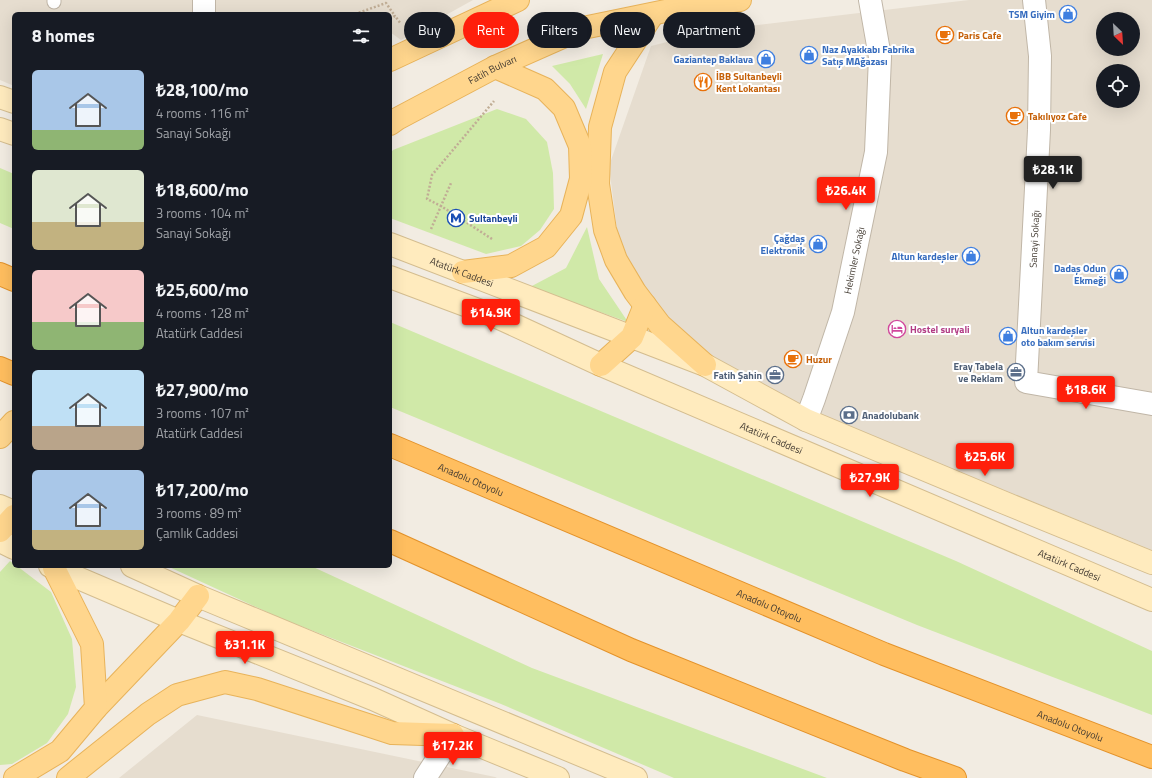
<!DOCTYPE html>
<html lang="en">
<head>
<meta charset="utf-8">
<style>
	:root { --surface:#171b24; --page:#20242c; --text:#f1f3f6; --muted:#9ea1a6; --accent:#ff1f0b }
	body { margin:0; font-family:"Titillium Web",sans-serif; background:var(--page); color:var(--text); height:100vh; display:flex; flex-direction:column; font-size:15px; white-space:nowrap }
	* { box-sizing:border-box; margin:0 }
	p { font-size:13px; color:var(--muted) }
	.icon { flex:none; width:22px; height:22px; fill:none; stroke:currentColor; stroke-width:2; stroke-linecap:round; stroke-linejoin:round }
	.map { position:relative; flex:1; overflow:hidden }
	.panel { position:absolute; left:12px; top:12px; width:380px; height:556px; display:flex; flex-direction:column; background:var(--surface); border-radius:6px; box-shadow:0 4px 16px #0002 }
	.panel>* { flex:none }
	.banner { position:absolute; left:404px; top:12px; width:380px; height:36px; display:flex; gap:8px }
	.needle { width:26px; rotate:155deg }
	.buttons { position:absolute; left:1096px; top:12px; display:grid; gap:8px }
	.buttons a { display:grid; place-items:center; width:44px; height:44px; border-radius:50%; background:var(--surface); box-shadow:0 4px 16px #0002; font-size:20px }
	.price { position:absolute; translate:-50% -34px; padding:0 9px; border-radius:4px; background:var(--accent); color:#fff; font-size:13px; line-height:26px; filter:drop-shadow(0 1px 2px #0008) }
	.price::after { content:''; position:absolute; left:50%; top:24px; width:12px; height:9px; margin-left:-6px; background:inherit; clip-path:polygon(0 0,100% 0,50% 100%) }
	.price.current { background:#222; color:#fff }
	ul { padding:0; list-style:none }
	li { display:flex; align-items:center; gap:12px; height:100px; padding:0 20px }
	li span { display:grid; place-items:center; flex:none; width:112px; height:80px; border-radius:6px; color:#555 }
	li>.icon { margin-inline-start:auto }
	span .icon { width:48px; height:48px; fill:#fffc; stroke-width:1 }
	li b { font-size:17px }
	h2 { display:flex; justify-content:space-between; align-items:center; height:48px; padding:0 20px; font-size:17px }
	.chip { padding:0 14px; border-radius:18px; background:var(--surface); box-shadow:0 4px 16px #0002; font-size:14px; line-height:36px }
	.chip.current { background:var(--accent); color:#fff }
	.map>svg:first-child { display:block }
	.residential { fill:#e6ddcf; fill-rule:evenodd }
	.green { fill:#d0e9a8 }
	.lines { fill:none; stroke-linecap:round; stroke-linejoin:round }
	.lane-casing { stroke:#c0b6a7; stroke-width:15 }
	.street-casing { stroke:#c0b6a7; stroke-width:24 }
	.secondary-casing { stroke:#d4bd8f; stroke-width:24 }
	.primary-casing { stroke:#e8b35a; stroke-width:24 }
	.highway-casing { stroke:#e3922a; stroke-width:24 }
	.path { stroke:#c0ad95; stroke-width:2.5; stroke-dasharray:2 2; stroke-linecap:butt }
	.lane { stroke:#fff; stroke-width:13 }
	.street { stroke:#fff; stroke-width:22 }
	.secondary { stroke:#ffebbe; stroke-width:22 }
	.primary { stroke:#ffd68d; stroke-width:22 }
	.highway { stroke:#ffbe5f; stroke-width:22 }
	.labels { text-anchor:middle; stroke-width:4; stroke-linejoin:round; paint-order:stroke }
	.shop-label { font-size:10px; font-weight:bold; fill:#366cbe; stroke:#fff; text-anchor:end }
	.food-label { font-size:10px; font-weight:bold; fill:#c56008; stroke:#fff; text-anchor:start }
	.street-label { font-size:10px; fill:#433b32; stroke:#fff }
	.transit-label { font-size:10px; font-weight:bold; fill:#164399; stroke:#fff; text-anchor:start }
	.hotel-label { font-size:10px; font-weight:bold; fill:#b23c85; stroke:#fff; text-anchor:start }
	.service-label { font-size:10px; font-weight:bold; fill:#4e5e75; stroke:#fff; text-anchor:end }
</style>
</head>
<body>
<div class="map">
<svg width="1152" height="778" viewBox="0 0 1152 778">
	<rect width="100%" height="100%" fill="#f2ece2"/>
	<g class="residential">
		<polygon points="0,0 473,0 401,40 390,32 390,14 364,14 363,13 356,14 14,14 14,86 0,80"/>
		<path d="M969 0H1152V550L821 416 725 369 667 319 620 254 609 166 651 46 715 30ZM1103 19H1133V49H1103ZM1103 71H1133V101H1103Z"/>
		<polygon points="197,715 495,777 497,778 119,778"/>
	</g>
	<g class="green">
		<polygon points="603,54 586,109 570,84 552,66"/>
		<polygon points="497,109 526,119 547,142 553,173 554,209 540,230 521,246 486,254 390,218 390,154 393,150"/>
		<polygon points="0,168 14,174 14,229 0,223"/>
		<polygon points="587,227 599,279 628,322 530,287 566,268"/>
		<polygon points="390,322 956,561 1152,651 1152,715 917,625 390,407"/>
		<polygon points="10,561 14,564 14,566 17,566 51,592 72,639 76,687 68,714 47,743 12,764 0,765 0,572"/>
		<polygon points="167,566 311,566 532,668 827,778 674,778 501,704 280,618"/>
	</g>
	<g class="lines">
		<defs>
			<polyline id="lane" points="54,0 54,2"/>
			<g id="street">
				<polyline points="204,0 204,14"/>
				<polyline points="1034,0 1040,56 1039,130 1026,382 1152,404"/>
				<path id="s1" d="M806 420 814 399 843 312 876 152 880 57 870 0"/>
				<polyline points="425,778 453,735"/>
			</g>
			<g id="secondary">
				<polyline points="0,97 14,102"/>
				<polyline points="0,129 14,134"/>
				<path id="s2" d="M390 244 705 365 806 420 1000 501 1152 563"/>
				<path id="s3" d="M390 277 497 317 601 365 1152 600"/>
				<polyline points="0,506 14,512"/>
				<polyline points="0,541 14,548"/>
				<polyline points="50,566 179,621 373,699 453,735 558,778"/>
				<polyline points="132,566 198,596 636,778"/>
			</g>
			<g id="primary">
				<polyline points="653,14 615,72 600,127 598,184 605,230 616,260 635,292 660,325 705,365"/>
				<polyline points="390,60 518,0"/>
				<path id="s4" d="M390 124 397 119 495 67 583 28 685 7 740 0"/>
				<polyline points="463,272 511,266 546,247 571,216 581,179 580,146 564,108 545,89 495,67"/>
				<polyline points="601,365 632,337 645,305"/>
				<polyline points="0,437 14,422"/>
				<polyline points="0,531 14,516"/>
				<polyline points="96,708 179,621 198,596"/>
				<polyline points="15,778 60,751 96,708 92,644 54,568"/>
				<polyline points="68,778 148,714 177,695 225,682 257,689 392,733 453,735"/>
			</g>
			<g id="highway">
				<polyline points="0,274 14,280"/>
				<polyline points="0,368 14,374"/>
				<path id="s5" d="M390 445 884 654 1152 757"/>
				<polyline points="390,541 631,650 905,760 955,778"/>
			</g>
		</defs>
		<use href="#lane" class="lane-casing"/>
		<use href="#street" class="street-casing"/>
		<use href="#secondary" class="secondary-casing"/>
		<use href="#primary" class="primary-casing"/>
		<use href="#highway" class="highway-casing"/>
		<g class="path">
			<polyline points="355,14 386,3 395,16"/>
			<polyline points="390,19 395,16 401,24"/>
			<polyline points="431,229 451,183"/>
			<polyline points="492,239 441,206 427,199 432,175 494,101"/>
		</g>
		<use href="#lane" class="lane"/>
		<use href="#street" class="street"/>
		<use href="#secondary" class="secondary"/>
		<use href="#primary" class="primary"/>
		<use href="#highway" class="highway"/>
	</g>
	<defs>
		<symbol id="shop-ring" viewBox="-11 -11 22 22"><circle r="9.5" fill="#fff" stroke="#3f7fe0" stroke-width="1.5"/><path d="M-5-2.5h2.3a2.7 3.5 0 0 1 5.4 0H5L5.5 6h-11ZM-1.5-2.5h3a1.5 2.3 0 0 0-3 0Z" fill="#3f7fe0"/></symbol>
		<symbol id="cafe-ring" viewBox="-11 -11 22 22"><circle r="9.5" fill="#fff" stroke="#e8710a" stroke-width="1.5"/><path d="M-5.5-4.5H6V0H3Q3 3.5 0 3.5H-2.5Q-5.5 3.5-5.5 0ZM3-3.2v2h1.7v-2ZM-6 4.5H4V6H-6Z" fill="#e8710a"/></symbol>
		<symbol id="restaurant-ring" viewBox="-11 -11 22 22"><circle r="9.5" fill="#fff" stroke="#e8710a" stroke-width="1.5"/><path d="M-5-6h1v4h1v-4h1v4h1v-4h1v5L-1.5 .5V6h-2V.5L-5-1ZM5-6V6H3V1.5H1.5Q1.5-4 5-6Z" fill="#e8710a"/></symbol>
		<symbol id="metro-ring" viewBox="-11 -11 22 22"><circle r="9.5" fill="#fff" stroke="#1a4fb4" stroke-width="1.5"/><path d="M-5.5 5V-5H-3L0 0L3-5H5.5V5H3V-.5L0 4L-3-.5V5Z" fill="#1a4fb4"/></symbol>
		<symbol id="hotel-ring" viewBox="-11 -11 22 22"><circle r="9.5" fill="#fff" stroke="#d1479c" stroke-width="1.5"/><path d="M-6-4.5h1.5V1H6V5H4.5V3h-9V5H-6ZM-4 0a1.8 1.8 0 1 1 3.6 0ZM.5 0V-2.5h3Q6-2.5 6 0Z" fill="#d1479c"/></symbol>
		<symbol id="office-ring" viewBox="-11 -11 22 22"><circle r="9.5" fill="#fff" stroke="#5c6f8a" stroke-width="1.5"/><path d="M-6-3h4V-5.5h4V-3h4V5H-6ZM-1-4.5V-3h2v-1.5ZM-6 0V1H6V0Z" fill="#5c6f8a"/></symbol>
		<symbol id="bank-ring" viewBox="-11 -11 22 22"><circle r="9.5" fill="#fff" stroke="#5c6f8a" stroke-width="1.5"/><path d="M-6-4H6V4H-6ZM0-2.3a2.3 2.3 0 1 0 0 4.6a2.3 2.3 0 1 0 0-4.6Z" fill="#5c6f8a"/></symbol>
	</defs>
	<g fill-rule="evenodd">
		<use href="#shop-ring" x="1058" y="4" width="20" height="20"/>
		<use href="#cafe-ring" x="935" y="25" width="20" height="20"/>
		<use href="#shop-ring" x="799" y="45" width="20" height="20"/>
		<use href="#shop-ring" x="756" y="49" width="20" height="20"/>
		<use href="#restaurant-ring" x="693" y="72" width="20" height="20"/>
		<use href="#cafe-ring" x="1005" y="106" width="20" height="20"/>
		<use href="#metro-ring" x="446" y="208" width="20" height="20"/>
		<use href="#shop-ring" x="808" y="234" width="20" height="20"/>
		<use href="#shop-ring" x="961" y="246" width="20" height="20"/>
		<use href="#shop-ring" x="1109" y="264" width="20" height="20"/>
		<use href="#hotel-ring" x="887" y="319" width="20" height="20"/>
		<use href="#shop-ring" x="998" y="326" width="20" height="20"/>
		<use href="#cafe-ring" x="783" y="349" width="20" height="20"/>
		<use href="#office-ring" x="1006" y="362" width="20" height="20"/>
		<use href="#office-ring" x="765" y="365" width="20" height="20"/>
		<use href="#bank-ring" x="839" y="405" width="20" height="20"/>
	</g>
	<g class="labels">
		<g class="shop-label">
			<text x="1055" y="18">TSM Giyim</text>
			<text x="822" y="53" text-anchor="start">Naz Ayakkabı Fabrika<tspan x="822" dy="12">Satış MAğazası</tspan></text>
			<text x="753" y="63">Gaziantep Baklava</text>
			<text x="805" y="242">Çağdaş<tspan x="805" dy="12">Elektronik</tspan></text>
			<text x="958" y="260">Altun kardeşler</text>
			<text x="1106" y="272">Dadaş Odun<tspan x="1106" dy="12">Ekmeği</tspan></text>
			<text x="1021" y="334" text-anchor="start">Altun kardeşler<tspan x="1021" dy="12">oto bakım servisi</tspan></text>
		</g>
		<g class="food-label">
			<text x="958" y="39">Paris Cafe</text>
			<text x="716" y="80">İBB Sultanbeyli<tspan x="716" dy="12">Kent Lokantası</tspan></text>
			<text x="1028" y="120">Takılıyoz Cafe</text>
			<text x="806" y="363">Huzur</text>
		</g>
		<g class="street-label">
			<text dy="4" stroke="none"><textPath href="#s4" startOffset="116">Fatih Bulvarı</textPath></text>
			<text transform="translate(1034 239) rotate(-87)" y="4">Sanayi Sokağı</text>
			<text dy="4" stroke="none"><textPath href="#s1" startOffset="167">Hekimler Sokağı</textPath></text>
			<text dy="4" stroke="none"><textPath href="#s2" startOffset="77">Atatürk Caddesi</textPath></text>
			<text dy="4" stroke="none"><textPath href="#s3" startOffset="414">Atatürk Caddesi</textPath></text>
			<text dy="4" stroke="none"><textPath href="#s5" startOffset="88">Anadolu Otoyolu</textPath></text>
			<text dy="4" stroke="none"><textPath href="#s3" startOffset="738">Atatürk Caddesi</textPath></text>
			<text dy="4" stroke="none"><textPath href="#s5" startOffset="412">Anadolu Otoyolu</textPath></text>
			<text dy="4" stroke="none"><textPath href="#s5" startOffset="736">Anadolu Otoyolu</textPath></text>
		</g>
		<g class="transit-label">
			<text x="469" y="222">Sultanbeyli</text>
		</g>
		<g class="hotel-label">
			<text x="910" y="333">Hostel suryali</text>
		</g>
		<g class="service-label">
			<text x="1003" y="370">Eray Tabela<tspan x="1003" dy="12">ve Reklam</tspan></text>
			<text x="762" y="379">Fatih Şahin</text>
			<text x="862" y="419" text-anchor="start">Anadolubank</text>
		</g>
	</g>
</svg>
<div class="buttons">
<a><svg class="needle" viewBox="-14 -14 28 28"><path d="M0-13l5 13h-10z" fill="#e53935"/><path d="M0 13l5-13h-10z" fill="#9ea1a6"/></svg></a>
<a><svg class="icon" aria-label="locate" viewBox="0 0 24 24"><circle cx="12" cy="12" r="6"/><path d="M12 2v4M12 18v4M2 12h4M18 12h4"/></svg></a>
</div>
<b class="price current" style="left:1053px;top:190px">₺28.1K</b>
<b class="price" style="left:846px;top:211px">₺26.4K</b>
<b class="price" style="left:491px;top:333px">₺14.9K</b>
<b class="price" style="left:1086px;top:410px">₺18.6K</b>
<b class="price" style="left:985px;top:477px">₺25.6K</b>
<b class="price" style="left:870px;top:498px">₺27.9K</b>
<b class="price" style="left:245px;top:665px">₺31.1K</b>
<b class="price" style="left:453px;top:766px">₺17.2K</b>
<div class="banner">
<a class="chip">Buy</a>
<a class="chip current">Rent</a>
<a class="chip">Filters</a>
<a class="chip">New</a>
<a class="chip">Apartment</a>
</div>
<section class="panel">
<h2>8 homes<svg class="icon" aria-label="filters" viewBox="0 0 24 24"><path d="M4 7h16M4 17h16"/><circle cx="9" cy="7" r="2"/><circle cx="15" cy="17" r="2"/></svg></h2>
<ul>
<li><span style="background:linear-gradient(#a9c7e8 75%,#8fb573 0)"><svg class="icon" aria-label="home" viewBox="0 0 24 24"><path d="M3 11l9-7 9 7M6 9v11h12V9"/></svg></span><div><b>₺28,100/mo</b><p>4 rooms · 116 m²</p><p>Sanayi Sokağı</p></div></li>
<li><span style="background:linear-gradient(#dfe7d0 65%,#c2b280 0)"><svg class="icon" aria-label="home" viewBox="0 0 24 24"><path d="M3 11l9-7 9 7M6 9v11h12V9"/></svg></span><div><b>₺18,600/mo</b><p>3 rooms · 104 m²</p><p>Sanayi Sokağı</p></div></li>
<li><span style="background:linear-gradient(#f6c9c9 65%,#8fb573 0)"><svg class="icon" aria-label="home" viewBox="0 0 24 24"><path d="M3 11l9-7 9 7M6 9v11h12V9"/></svg></span><div><b>₺25,600/mo</b><p>4 rooms · 128 m²</p><p>Atatürk Caddesi</p></div></li>
<li><span style="background:linear-gradient(#bfe0f5 70%,#b9a48a 0)"><svg class="icon" aria-label="home" viewBox="0 0 24 24"><path d="M3 11l9-7 9 7M6 9v11h12V9"/></svg></span><div><b>₺27,900/mo</b><p>3 rooms · 107 m²</p><p>Atatürk Caddesi</p></div></li>
<li><span style="background:linear-gradient(#a9c7e8 75%,#c2b280 0)"><svg class="icon" aria-label="home" viewBox="0 0 24 24"><path d="M3 11l9-7 9 7M6 9v11h12V9"/></svg></span><div><b>₺17,200/mo</b><p>3 rooms · 89 m²</p><p>Çamlık Caddesi</p></div></li>
</ul>
</section>
</div>
</body>
</html>
